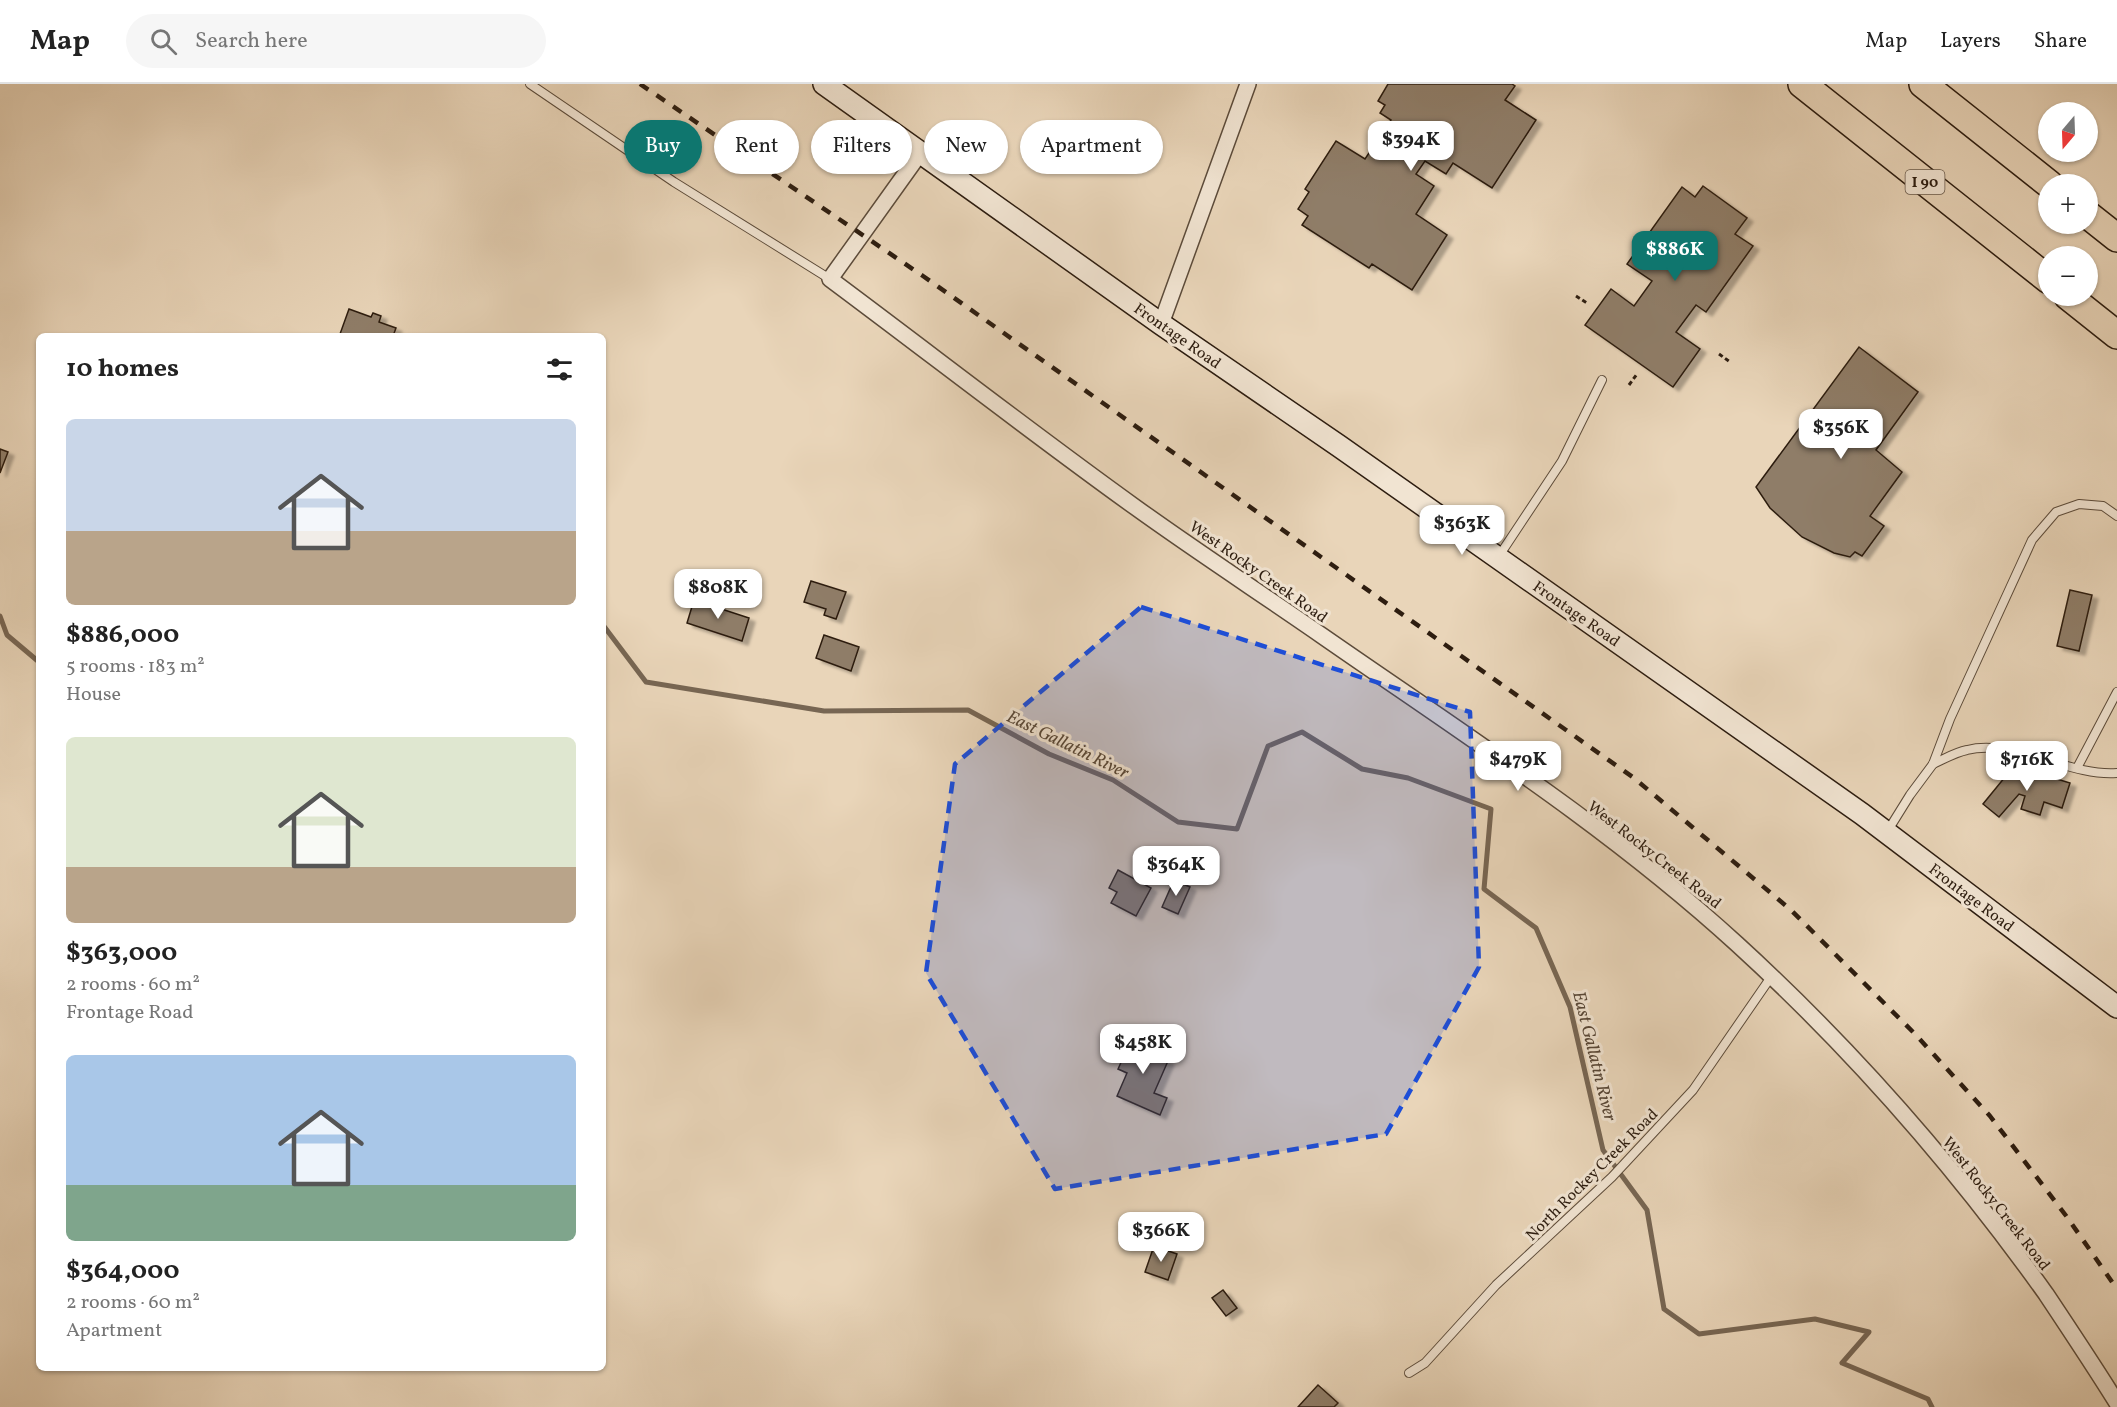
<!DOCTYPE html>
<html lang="en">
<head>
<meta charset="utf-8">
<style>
	:root { --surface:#fff; --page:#f6f6f6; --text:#222; --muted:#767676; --line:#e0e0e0; --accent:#0f766e }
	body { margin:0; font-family:Vollkorn,serif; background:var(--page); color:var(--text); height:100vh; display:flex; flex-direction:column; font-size:22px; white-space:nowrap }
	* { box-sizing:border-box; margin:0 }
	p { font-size:20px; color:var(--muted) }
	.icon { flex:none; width:33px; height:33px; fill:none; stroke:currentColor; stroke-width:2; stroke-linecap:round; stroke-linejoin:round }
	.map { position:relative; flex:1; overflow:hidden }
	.panel { position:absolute; left:36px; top:249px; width:570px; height:1038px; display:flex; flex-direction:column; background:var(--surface); border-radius:9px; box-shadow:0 2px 4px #0004 }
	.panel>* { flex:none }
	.guide { position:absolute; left:624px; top:36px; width:570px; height:54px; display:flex; gap:12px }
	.needle { width:39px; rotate:199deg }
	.controls { position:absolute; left:2038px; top:18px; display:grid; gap:12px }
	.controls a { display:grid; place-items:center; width:60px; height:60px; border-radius:50%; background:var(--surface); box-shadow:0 2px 4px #0004; font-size:30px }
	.price { position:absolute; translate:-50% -51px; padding:0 14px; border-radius:12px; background:#fff; color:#222; font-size:20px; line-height:39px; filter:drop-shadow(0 2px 3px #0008) }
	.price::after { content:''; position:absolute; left:50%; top:36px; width:18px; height:14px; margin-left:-9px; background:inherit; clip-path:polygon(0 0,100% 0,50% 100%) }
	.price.current { background:var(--accent); color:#fff }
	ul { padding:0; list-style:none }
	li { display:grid; align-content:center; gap:12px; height:318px; padding:0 30px }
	li span { display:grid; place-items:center; height:186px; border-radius:9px; color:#555 }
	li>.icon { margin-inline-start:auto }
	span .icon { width:108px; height:108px; fill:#fffc; stroke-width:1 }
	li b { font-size:26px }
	h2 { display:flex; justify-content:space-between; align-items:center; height:72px; padding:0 30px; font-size:26px }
	.chip { padding:0 21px; border-radius:27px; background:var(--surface); box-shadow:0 2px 4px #0004; font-size:21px; line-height:54px }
	.chip.current { background:var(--accent); color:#fff }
	header { display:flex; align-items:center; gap:36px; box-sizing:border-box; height:84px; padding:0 30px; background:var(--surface); border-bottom:2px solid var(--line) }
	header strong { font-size:28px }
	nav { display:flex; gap:33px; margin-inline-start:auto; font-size:21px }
	.search { width:420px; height:54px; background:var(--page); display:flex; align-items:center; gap:15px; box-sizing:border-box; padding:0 21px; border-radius:33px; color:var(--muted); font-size:22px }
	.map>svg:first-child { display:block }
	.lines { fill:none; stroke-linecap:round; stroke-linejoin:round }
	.stream { stroke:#776653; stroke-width:5 }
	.building { fill:#8f7d68; stroke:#2d1d10; stroke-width:1.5; filter:url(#shadow) }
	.lane-casing { stroke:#5c4b3a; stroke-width:10 }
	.street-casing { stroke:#5c4b3a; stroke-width:18 }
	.secondary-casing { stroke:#2d1d10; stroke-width:24 }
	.highway-casing { stroke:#2d1d10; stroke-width:30 }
	.path { stroke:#2d1d10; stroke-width:3; stroke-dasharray:4.5 3; stroke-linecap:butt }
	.lane { stroke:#f1e4d2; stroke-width:8 }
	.street { stroke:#f1e4d2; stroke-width:15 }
	.secondary { stroke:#f1e4d2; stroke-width:21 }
	.highway { stroke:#e9d5b9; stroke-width:27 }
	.rail { stroke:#2d1d10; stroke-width:4.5; stroke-dasharray:10 10; stroke-linecap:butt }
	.marked { fill:#1d4ed8; fill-opacity:0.2; stroke:#1d4ed8; stroke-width:4.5; stroke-dasharray:12 8; stroke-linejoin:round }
	.labels { text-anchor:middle; stroke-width:6; stroke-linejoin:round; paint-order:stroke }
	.shield { fill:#f1e4d2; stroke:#68594a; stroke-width:1.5 }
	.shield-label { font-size:15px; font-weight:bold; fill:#2d1d10 }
	.street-label { font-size:16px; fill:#2d1d10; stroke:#f1e4d2 }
	.water-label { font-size:18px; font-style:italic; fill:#584737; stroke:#f1e4d2 }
</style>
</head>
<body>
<header>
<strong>Map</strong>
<div class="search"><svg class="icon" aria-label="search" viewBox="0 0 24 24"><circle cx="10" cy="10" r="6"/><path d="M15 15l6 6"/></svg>Search here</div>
<nav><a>Map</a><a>Layers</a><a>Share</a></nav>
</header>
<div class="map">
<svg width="2117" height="1323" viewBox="0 0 2117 1323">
	<defs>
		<filter id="shadow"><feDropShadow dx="6" dy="4" stdDeviation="1.5" flood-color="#0004"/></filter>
	</defs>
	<rect width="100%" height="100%" fill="#e9d5b9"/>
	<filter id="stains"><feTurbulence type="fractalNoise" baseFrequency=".00333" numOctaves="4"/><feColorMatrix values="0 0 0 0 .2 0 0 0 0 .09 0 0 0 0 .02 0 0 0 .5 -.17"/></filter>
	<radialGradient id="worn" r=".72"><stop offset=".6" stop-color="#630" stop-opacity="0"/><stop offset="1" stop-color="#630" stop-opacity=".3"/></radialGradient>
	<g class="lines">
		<g class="stream">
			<polyline points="0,532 7,551 39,578"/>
			<polyline points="603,541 646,598 824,627 968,626 1049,670 1113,696 1178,738 1237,745 1268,662 1302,648 1362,685 1408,694 1491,725 1484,805 1536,844 1570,923 1603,1066 1647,1126 1664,1225 1699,1250 1815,1235 1869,1248 1842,1279 1928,1315 1932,1323"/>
		</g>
	</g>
	<g class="building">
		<polygon points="1388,0 1512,0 1515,2 1505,16 1536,36 1492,104 1453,79 1446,90 1425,77 1416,90 1434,102 1416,130 1447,151 1412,206 1372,180 1369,184 1302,141 1308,132 1298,125 1309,108 1305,105 1336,57 1365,75 1391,36 1380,29 1385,21 1378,17"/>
		<polygon points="1703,102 1747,134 1735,150 1753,162 1706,228 1696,221 1676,248 1700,265 1673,303 1585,241 1611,205 1634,222 1652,197 1627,180 1682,103 1695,113"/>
		<polygon points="349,225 371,233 373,229 381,232 379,238 396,244 393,252 345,252 340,250"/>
		<polygon points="1859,263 1918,308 1876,366 1902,388 1870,432 1884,442 1862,472 1855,468 1850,473 1834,469 1802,453 1770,424 1756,403"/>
		<polygon points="0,365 8,368 0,389"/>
		<polygon points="811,497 846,508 836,535 824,531 826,525 804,518"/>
		<polygon points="2070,506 2092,511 2079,567 2057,562"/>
		<polygon points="694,516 749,534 742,557 687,539"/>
		<polygon points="824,551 859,563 851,587 816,574"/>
		<polygon points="2014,682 2070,699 2062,724 2044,718 2040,731 2021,725 2025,712 2019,710 1999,733 1983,720"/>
		<polygon points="1118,786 1151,804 1136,832 1111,819 1117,808 1109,804"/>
		<polygon points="1174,796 1190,803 1178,830 1162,823"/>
		<polygon points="1134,950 1158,960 1154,971 1168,977 1154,1009 1167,1014 1160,1031 1117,1012 1127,989 1118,985"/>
		<polygon points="1154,1162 1177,1170 1168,1196 1145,1188"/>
		<polygon points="1223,1206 1237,1224 1226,1232 1212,1214"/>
		<polygon points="1318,1301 1338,1319 1334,1323 1298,1323"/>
	</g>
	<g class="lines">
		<defs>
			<g id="lane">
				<polyline points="530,0 674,98 830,195"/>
				<polyline points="1499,472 1562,377 1602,296"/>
				<path d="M1933 680C1944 675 1956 668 1967 666 2013 654 2070 693 2117 689"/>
				<polyline points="2077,684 2117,608"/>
				<polyline points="1887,748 1910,711 1933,680 1950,635 2032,456 2056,428 2079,420 2103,422 2117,432"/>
				<polyline points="1409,1289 1425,1279 1496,1201 1612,1093 1693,1006 1771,893"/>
			</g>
			<g id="street">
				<path d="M921 68 830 195C932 271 1032 349 1135 423 1196 467 1259 508 1321 551 1462 649 1609 743 1737 860 1852 965 1956 1084 2046 1210 2070 1246 2094 1282 2117 1319"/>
				<polyline points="1161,240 1248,0"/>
			</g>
			<polyline id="secondary" points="824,0 1161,240 1339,362 1862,730 2117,923"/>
			<g id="highway">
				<polyline points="1802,0 2049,196"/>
				<polyline points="1923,0 2049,100"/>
				<polyline points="2088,131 2117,154"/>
				<polyline points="2068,212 2117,251"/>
			</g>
		</defs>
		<use href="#lane" class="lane-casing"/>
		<use href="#street" class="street-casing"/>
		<use href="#secondary" class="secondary-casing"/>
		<use href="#highway" class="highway-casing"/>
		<g class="path">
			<polyline points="1576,212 1587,219"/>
			<polyline points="1719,270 1730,278"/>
			<polyline points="1629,301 1637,290"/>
		</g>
		<use href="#lane" class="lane"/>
		<use href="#street" class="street"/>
		<use href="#secondary" class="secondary"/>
		<use href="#highway" class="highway"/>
		<polyline class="rail" points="640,0 923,192 1634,694 1791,826 1915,950 1990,1032 2067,1133 2117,1205"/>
	</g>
	<path class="marked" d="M1141 523 1470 628 1479 883 1386 1050 1055 1105 926 889 955 680Z"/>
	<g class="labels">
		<rect class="shield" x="1905.5" y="86" width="39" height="24" rx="4.5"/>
		<g class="shield-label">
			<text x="1925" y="103">I 90</text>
		</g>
		<g class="street-label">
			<text transform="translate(1178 251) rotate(35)" y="6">Frontage Road</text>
			<text transform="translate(1259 487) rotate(35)" y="6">West Rocky Creek Road</text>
			<text transform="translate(1577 529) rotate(35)" y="6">Frontage Road</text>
			<text transform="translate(1655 770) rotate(38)" y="6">West Rocky Creek Road</text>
			<text transform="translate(1972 813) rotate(37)" y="6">Frontage Road</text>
			<text transform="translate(1591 1090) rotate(-45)" y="6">North Rockey Creek Road</text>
			<text transform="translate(1997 1119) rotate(52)" y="6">West Rocky Creek Road</text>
		</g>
		<g class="water-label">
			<text transform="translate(1068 660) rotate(26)" y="6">East Gallatin River</text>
			<text transform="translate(1595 972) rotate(76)" y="6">East Gallatin River</text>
		</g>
	</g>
	<rect width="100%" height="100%" filter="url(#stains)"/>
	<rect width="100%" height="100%" fill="url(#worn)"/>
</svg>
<div class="controls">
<a><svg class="needle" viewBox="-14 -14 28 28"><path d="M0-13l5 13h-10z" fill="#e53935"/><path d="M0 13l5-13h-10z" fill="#767676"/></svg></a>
<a>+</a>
<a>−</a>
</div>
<b class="price" style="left:1411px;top:88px">$394K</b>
<b class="price current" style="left:1675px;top:198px">$886K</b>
<b class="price" style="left:1841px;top:376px">$356K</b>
<b class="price" style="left:1462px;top:472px">$363K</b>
<b class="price" style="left:718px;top:536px">$808K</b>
<b class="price" style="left:1518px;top:708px">$479K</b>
<b class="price" style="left:2027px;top:708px">$716K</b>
<b class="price" style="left:1176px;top:813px">$364K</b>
<b class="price" style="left:1143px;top:991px">$458K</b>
<b class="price" style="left:1161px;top:1179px">$366K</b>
<div class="guide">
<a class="chip current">Buy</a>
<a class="chip">Rent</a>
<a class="chip">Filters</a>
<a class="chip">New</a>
<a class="chip">Apartment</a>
</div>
<section class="panel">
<h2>10 homes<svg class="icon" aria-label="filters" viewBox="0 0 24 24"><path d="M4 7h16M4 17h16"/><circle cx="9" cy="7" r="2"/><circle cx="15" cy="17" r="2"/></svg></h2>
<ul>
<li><span style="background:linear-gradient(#c9d6e8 60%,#b9a48a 0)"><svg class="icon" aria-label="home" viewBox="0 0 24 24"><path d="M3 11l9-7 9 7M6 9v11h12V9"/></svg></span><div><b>$886,000</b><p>5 rooms · 183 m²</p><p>House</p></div></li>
<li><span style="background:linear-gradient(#dfe7d0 70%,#b9a48a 0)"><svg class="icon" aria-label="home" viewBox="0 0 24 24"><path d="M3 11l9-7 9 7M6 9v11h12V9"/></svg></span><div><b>$363,000</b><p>2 rooms · 60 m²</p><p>Frontage Road</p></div></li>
<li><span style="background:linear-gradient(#a9c7e8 70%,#7fa58c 0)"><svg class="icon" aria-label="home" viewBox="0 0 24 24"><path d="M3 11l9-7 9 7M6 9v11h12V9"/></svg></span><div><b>$364,000</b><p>2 rooms · 60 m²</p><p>Apartment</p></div></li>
</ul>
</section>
</div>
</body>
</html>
